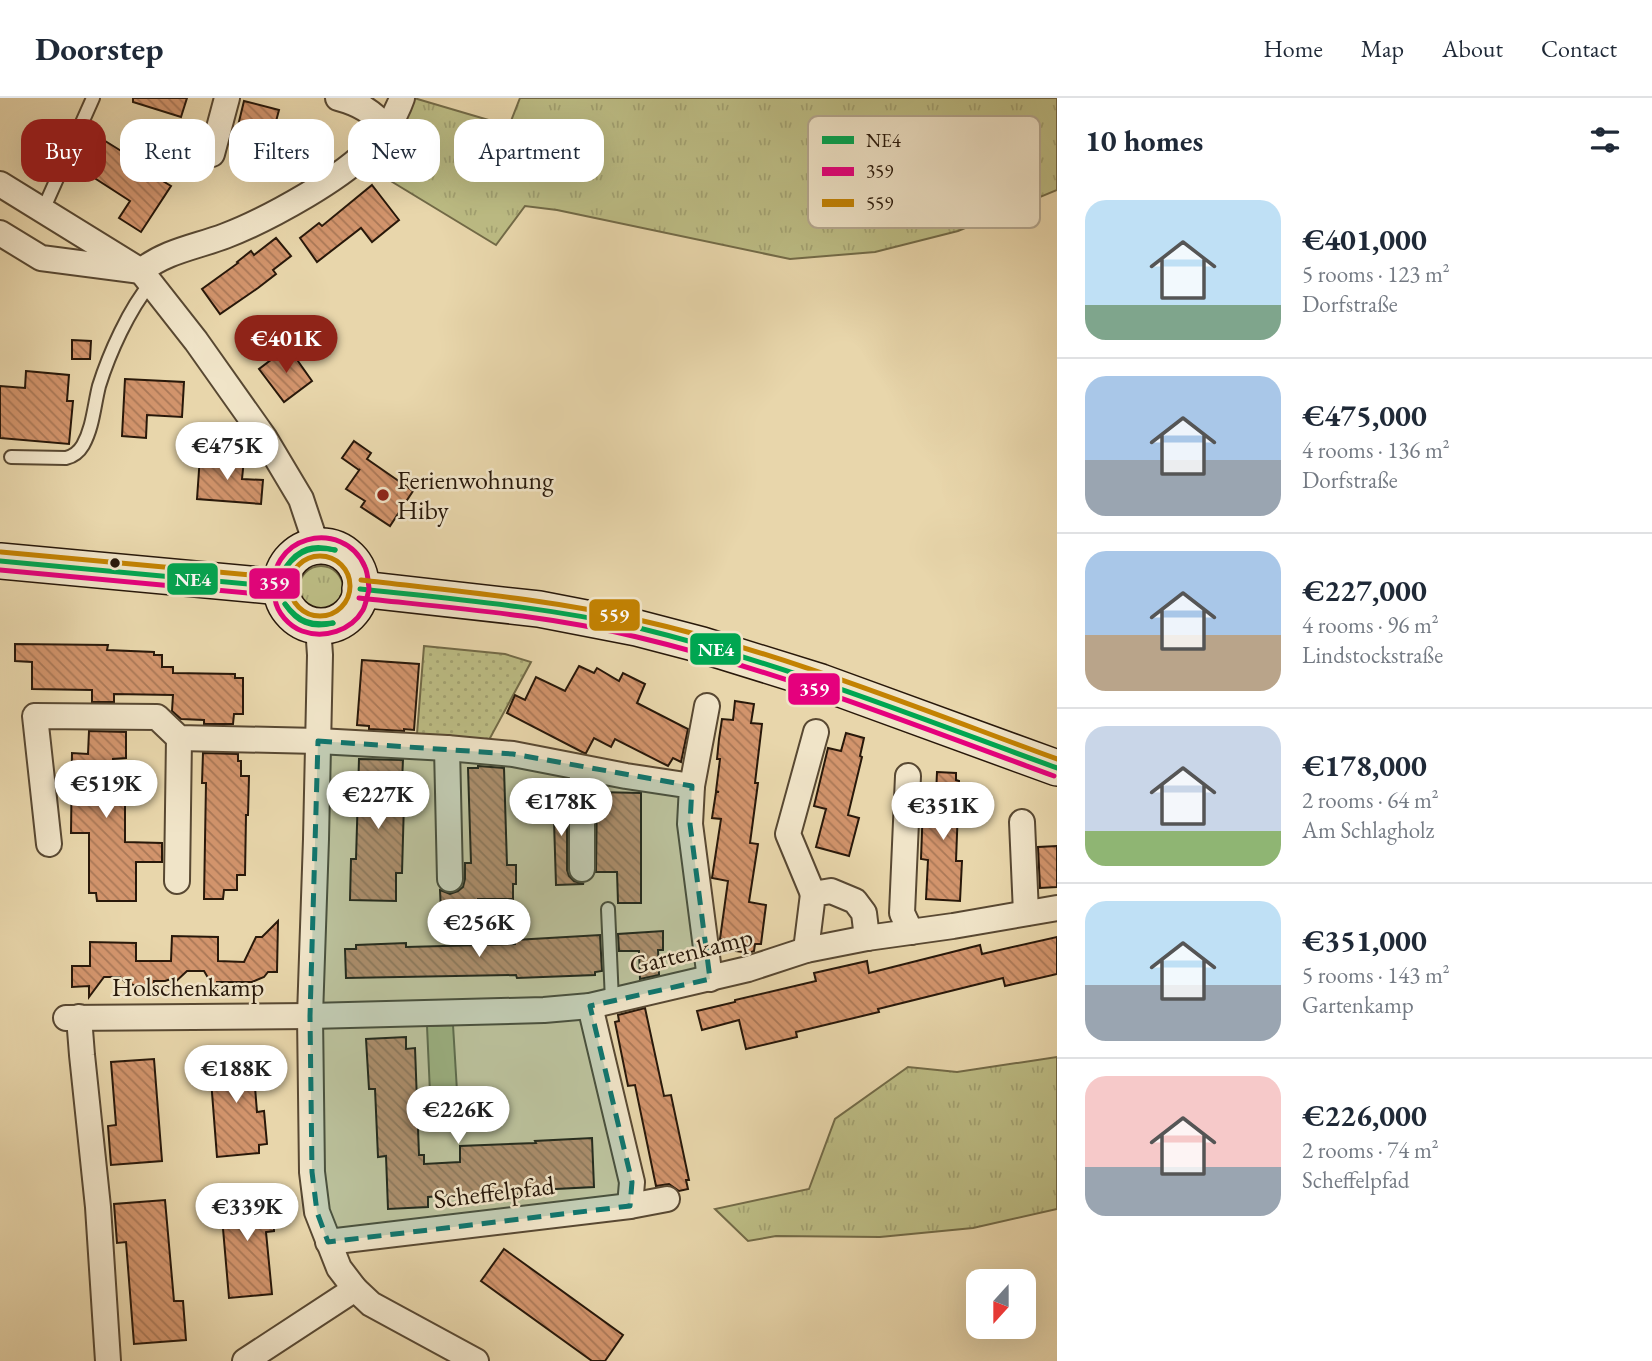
<!DOCTYPE html>
<html lang="en">
<head>
<meta charset="utf-8">
<style>
	:root { --surface:#fff; --page:#f2f2f3; --text:#1f2937; --muted:#747a83; --line:#e0e1e3; --accent:#8f2418 }
	body { margin:0; font-family:"EB Garamond",serif; background:var(--page); color:var(--text); height:100vh; display:flex; flex-direction:column; font-size:26px; white-space:nowrap }
	* { box-sizing:border-box; margin:0 }
	p { font-size:23px; color:var(--muted) }
	.icon { flex:none; width:38px; height:38px; fill:none; stroke:currentColor; stroke-width:2; stroke-linecap:round; stroke-linejoin:round }
	.map { position:relative; flex:1; overflow:hidden }
	.side { display:flex; flex-direction:column; background:var(--surface); width:595px }
	.side>* { flex:none }
	.banner { position:absolute; left:21px; top:21px; width:665px; height:63px; display:flex; gap:14px }
	.needle { width:46px; rotate:201deg }
	.fabs { position:absolute; left:966px; top:1171px; display:grid; gap:14px }
	.fabs a { display:grid; place-items:center; width:70px; height:70px; border-radius:14px; background:var(--surface); box-shadow:0 7px 28px #0002; font-size:35px }
	.price { position:absolute; translate:-50% -60px; padding:0 16px; border-radius:24px; background:#fff; color:#222; font-size:23px; line-height:46px; filter:drop-shadow(0 2px 4px #0008) }
	.price::after { content:''; position:absolute; left:50%; top:42px; width:21px; height:16px; margin-left:-10px; background:inherit; clip-path:polygon(0 0,100% 0,50% 100%) }
	.price.current { background:var(--accent); color:#fff }
	ul { padding:0; list-style:none }
	li { display:flex; align-items:center; gap:21px; height:175px; padding:0 28px }
	li+li { border-top:2px solid var(--line) }
	li span { display:grid; place-items:center; flex:none; width:196px; height:140px; border-radius:21px; color:#555 }
	li>.icon { margin-inline-start:auto }
	span .icon { width:84px; height:84px; fill:#fffc; stroke-width:1 }
	li b { font-size:30px }
	h2 { display:flex; justify-content:space-between; align-items:center; height:84px; padding:0 28px; font-size:30px }
	.tag { padding:0 24px; border-radius:21px; background:var(--surface); box-shadow:0 7px 28px #0002; font-size:24px; line-height:63px }
	.tag.current { background:var(--accent); color:#fff }
	header { display:flex; align-items:center; gap:42px; box-sizing:border-box; height:98px; padding:0 35px; background:var(--surface); border-bottom:2px solid var(--line) }
	header strong { font-size:33px }
	nav { display:flex; gap:38px; margin-inline-start:auto; font-size:24px }
	main { display:flex; flex:1; min-height:0 }
	.map>svg:first-child { display:block }
	.grass { fill:url(#grass-tufts); stroke:#726a47; stroke-width:2 }
	.park { fill:url(#park-dots); stroke:#726a47; stroke-width:2 }
	.pitch { fill:#bcbc84; stroke:#726a47; stroke-width:2 }
	.building { fill:url(#building-back-hatch); stroke:#28180a; stroke-width:2 }
	.lines { fill:none; stroke-linecap:round; stroke-linejoin:round }
	.lane-casing { stroke:#584832; stroke-width:16 }
	.street-casing { stroke:#584832; stroke-width:28 }
	.secondary-casing { stroke:#28180a; stroke-width:38 }
	.lane { stroke:#f0e4c8; stroke-width:12 }
	.street { stroke:#f0e4c8; stroke-width:24 }
	.secondary { stroke:#f0e4c8; stroke-width:35 }
	.bus-1-casing { stroke:#f0e4c8; stroke-width:10 }
	.bus-2-casing { stroke:#f0e4c8; stroke-width:10 }
	.bus-3-casing { stroke:#f0e4c8; stroke-width:10 }
	.bus-1 { stroke:#00a651; stroke-width:5 }
	.bus-2 { stroke:#e5007d; stroke-width:5 }
	.bus-3 { stroke:#c38202; stroke-width:5 }
	.marked { fill:#0f766e; fill-opacity:0.2; stroke:#0f766e; stroke-width:5; stroke-dasharray:14 9; stroke-linejoin:round }
	.poi-dot { fill:#8f2418; stroke:#f0e4c8; stroke-width:2.5 }
	.bus-dot { fill:#28180a; stroke:#f0e4c8; stroke-width:2.5 }
	.labels { text-anchor:middle; stroke-width:5; stroke-linejoin:round; paint-order:stroke }
	.poi-label { font-size:26px; fill:#28180a; stroke:#f0e4c8; text-anchor:start }
	.street-label { font-size:26px; fill:#28180a; stroke:#f0e4c8 }
	.key { fill:#f0e4c8; stroke:#b4a78f; stroke-width:2 }
	.key-label { font-size:19px; fill:#28180a }
	.line-badge { stroke:#f0e4c8; stroke-width:2.5 }
	.badge-label { font-size:19px; text-anchor:middle; font-weight:bold; fill:#fff }
</style>
</head>
<body>
<header>
<strong>Doorstep</strong>
<nav><a>Home</a><a>Map</a><a>About</a><a>Contact</a></nav>
</header>
<main>
<div class="map">
<svg width="1057" height="1263" viewBox="0 0 1057 1263">
	<defs>
		<pattern id="grass-tufts" width="24" height="20" patternUnits="userSpaceOnUse" patternTransform="scale(1.75)"><rect width="24" height="20" fill="#bcbc84"/><path d="M3 7l-1-3M5 7V3M7 7l1-3M15 17l-1-3M17 17v-4M19 17l1-3" fill="none" stroke="#a2a171"/></pattern>
		<pattern id="park-dots" width="8" height="8" patternUnits="userSpaceOnUse" patternTransform="scale(1.75)"><rect width="8" height="8" fill="#bcbc84"/><path d="M2 2h.1M6 6h.1" fill="none" stroke="#a2a171" stroke-width="1.8" stroke-linecap="round"/></pattern>
		<pattern id="building-back-hatch" width="6" height="6" patternUnits="userSpaceOnUse" patternTransform="scale(1.75)"><rect width="6" height="6" fill="#d2946c"/><path d="M-1 5l2 2M0 0l6 6M5-1l2 2" fill="none" stroke="#aa7857"/></pattern>
	</defs>
	<rect width="100%" height="100%" fill="#e8d6ab"/>
	<filter id="stains"><feTurbulence type="fractalNoise" baseFrequency=".00286" numOctaves="4"/><feColorMatrix values="0 0 0 0 .2 0 0 0 0 .09 0 0 0 0 .02 0 0 0 .5 -.17"/></filter>
	<radialGradient id="worn" r=".72"><stop offset=".6" stop-color="#630" stop-opacity="0"/><stop offset="1" stop-color="#630" stop-opacity=".3"/></radialGradient>
	<g class="grass">
		<polygon points="414,0 509,28 520,0 1057,0 1057,92 958,133 875,154 790,161 557,112 525,108 496,147 371,71 386,49"/>
		<circle cx="321" cy="490" r="22"/>
		<polygon points="1057,959 1057,1111 973,1130 880,1139 776,1138 748,1143 715,1111 809,1091 835,1021 908,969 957,974"/>
	</g>
	<polygon class="park" points="424,548 505,556 531,564 489,642 417,636"/>
	<polygon class="pitch" points="453,927 457,993 430,995 427,928"/>
	<g class="building">
		<polygon points="133,0 187,0 181,19 133,4"/>
		<polygon points="244,3 279,12 269,50 235,40"/>
		<polygon points="102,41 150,71 148,74 171,88 141,134 119,120 130,103 82,72"/>
		<polygon points="372,87 399,122 372,144 361,130 317,164 300,140 319,125 322,128"/>
		<polygon points="276,140 291,158 273,172 276,176 258,190 220,216 202,191 238,165 237,164 251,153 254,157"/>
		<polygon points="72,242 91,243 90,261 72,261"/>
		<polygon points="288,249 312,283 284,304 259,271"/>
		<polygon points="26,273 69,277 67,303 73,303 69,346 0,340 0,288 25,290"/>
		<polygon points="125,281 184,284 182,319 147,317 146,340 122,338"/>
		<polygon points="354,343 371,355 367,361 413,393 390,428 361,409 365,403 346,391 360,371 359,372 342,360"/>
		<polygon points="200,358 244,361 242,381 263,382 261,406 197,401"/>
		<polygon points="15,546 108,547 107,552 154,554 154,557 162,557 162,569 173,569 173,575 235,576 235,580 243,580 243,616 234,616 233,626 204,626 204,622 181,621 172,613 173,597 114,596 114,604 92,604 92,592 32,591 32,564 15,563"/>
		<polygon points="362,562 419,566 414,632 404,631 404,633 369,631 369,628 357,627"/>
		<polygon points="579,568 594,575 597,570 619,583 623,575 645,586 637,605 688,631 681,664 673,660 668,668 615,641 611,649 594,640 586,655 584,655 507,615 515,597 525,602 536,579 565,593"/>
		<polygon points="735,603 754,606 751,625 762,626 755,685 758,685 750,745 758,746 749,804 766,807 761,846 755,846 754,853 749,855 735,853 736,843 720,841 728,783 712,780 721,721 712,720 716,694 719,694 716,693 720,661 717,661 719,641 722,621 733,622"/>
		<polygon points="89,633 126,634 126,660 113,661 114,695 125,695 125,744 162,745 162,764 136,764 136,803 97,803 96,795 89,795 89,735 71,735 72,655 88,656"/>
		<polygon points="846,635 864,640 860,658 862,659 848,717 859,720 849,758 816,749 826,711 814,708 828,650 841,653"/>
		<polygon points="203,655 238,656 238,663 241,663 241,678 249,678 248,717 246,717 245,777 237,777 237,792 224,792 223,801 204,801 206,685 202,685"/>
		<polygon points="359,661 403,662 401,704 404,704 402,775 396,775 396,803 350,802 351,761 356,761"/>
		<polygon points="478,668 504,670 507,767 516,767 516,786 513,786 513,801 478,801 478,812 441,813 440,792 450,796 458,793 463,789 465,781 465,765 471,765 468,670 478,670"/>
		<polygon points="937,674 956,675 956,682 959,683 956,763 962,763 960,803 926,801 928,762 921,761 923,706 935,720"/>
		<polygon points="553,691 567,691 567,772 569,778 574,783 584,786 556,787"/>
		<polygon points="597,694 641,695 641,805 618,805 617,774 596,774"/>
		<polygon points="1057,748 1057,789 1040,790 1038,749"/>
		<polygon points="278,823 277,874 268,874 264,879 252,884 217,884 217,895 204,873 187,873 171,888 171,881 165,883 154,883 153,889 139,889 125,884 120,879 104,879 89,899 89,888 72,889 72,868 90,868 90,844 136,845 136,863 171,863 172,838 218,839 218,863 244,864 256,839 262,839"/>
		<polygon points="663,833 663,852 658,852 659,877 640,881 639,853 619,853 618,836"/>
		<polygon points="600,837 602,873 595,874 595,877 517,880 516,877 346,880 345,851 356,851 356,847 406,845 406,849 515,846 515,842"/>
		<polygon points="1057,839 1057,876 1005,888 1003,880 878,911 879,914 796,934 797,939 746,951 739,922 702,932 697,913 735,904 735,902 816,883 814,875 867,863 869,875 980,847 982,856"/>
		<polygon points="645,910 664,998 671,997 689,1082 686,1082 688,1091 679,1093 669,1086 656,1088 635,987 628,988 615,924 619,923 618,917"/>
		<polygon points="406,939 406,951 415,950 419,1057 424,1057 424,1066 460,1064 460,1048 536,1045 535,1043 592,1040 594,1089 537,1092 537,1096 462,1098 462,1096 428,1099 428,1109 388,1111 386,1058 378,1059 375,991 369,991 366,941"/>
		<polygon points="252,952 257,1014 264,1013 267,1046 259,1047 259,1055 217,1059 209,956"/>
		<polygon points="154,961 162,1063 111,1067 108,1028 116,1027 111,964"/>
		<polygon points="263,1093 263,1102 272,1101 274,1133 266,1134 272,1196 229,1200 220,1096"/>
		<polygon points="165,1102 174,1203 183,1203 186,1242 134,1246 126,1144 117,1145 114,1106"/>
		<polygon points="504,1151 623,1237 605,1263 592,1263 481,1183"/>
	</g>
	<g class="lines">
		<defs>
			<g id="lane">
				<polyline points="43,112 93,0"/>
				<path d="M11 359 66 360C74 358 79 354 83 347 93 329 94 308 99 288 109 256 129 211 151 185"/>
				<polyline points="608,811 612,903"/>
			</g>
			<g id="street">
				<path d="M338 0C360 6 371 13 387 30"/>
				<polyline points="212,56 227,0"/>
				<polyline points="0,86 141,173 196,243 264,339 301,401 317,449"/>
				<path d="M0 135 41 160 141 173C166 153 196 149 225 138 254 127 280 113 307 97 347 73 386 46 402 0"/>
				<polyline points="318,528 320,557 316,741 310,918 312,1074 317,1114 339,1170 355,1191 371,1206 476,1263"/>
				<polyline points="447,650 450,781"/>
				<polyline points="908,678 902,815 911,834"/>
				<polyline points="692,688 707,608"/>
				<polyline points="1022,724 1026,815"/>
				<polyline points="49,746 35,618 157,619 179,640 318,643 447,650 513,656 626,678 692,688 690,726 710,881"/>
				<polyline points="582,771 582,670"/>
				<polyline points="177,783 179,640"/>
				<polyline points="813,796 788,736 816,634"/>
				<polyline points="806,852 813,796 831,793 855,803 864,815 867,840"/>
				<polyline points="590,908 632,1084 630,1108"/>
				<polyline points="79,919 82,957 98,1109 108,1263"/>
				<polyline points="66,920 310,918 544,912 590,908 748,871 806,852 867,840 953,828 1057,810"/>
				<polyline points="328,1144 630,1108 667,1101"/>
				<polyline points="245,1263 355,1191"/>
			</g>
			<g id="secondary">
				<circle cx="321" cy="488" r="40"/>
				<polyline points="0,463 281,489"/>
				<polyline points="360,491 539,511 637,530 702,547 821,584 1057,670"/>
			</g>
		</defs>
		<use href="#lane" class="lane-casing"/>
		<use href="#street" class="street-casing"/>
		<use href="#secondary" class="secondary-casing"/>
		<use href="#lane" class="lane"/>
		<use href="#street" class="street"/>
		<use href="#secondary" class="secondary"/>
		<defs>
			<g id="bus-1">
				<polyline points="0,463 281,489"/>
				<path d="M286 469C299 450 313 446 335 452"/>
				<path d="M286 469C300 451 313 448 335 452"/>
				<path d="M360 491C453 501 547 509 639 530 782 565 919 620 1057 670"/>
				<path d="M285 506C299 524 311 528 333 525"/>
				<path d="M285 506C297 524 311 531 333 525"/>
			</g>
			<g id="bus-2">
				<polyline points="0,472 280,498"/>
				<path d="M369 490C368 484 368 475 365 469 344 419 262 436 275 501 277 515 289 528 302 533 324 541 351 533 363 512 366 506 367 498 369 492"/>
				<path d="M359 500C452 510 546 517 637 539 780 573 917 628 1054 678"/>
			</g>
			<g id="bus-3">
				<polyline points="1,454 282,480"/>
				<circle cx="320" cy="488" r="30"/>
				<path d="M361 482C454 493 548 501 639 522 781 554 920 611 1057 661"/>
			</g>
		</defs>
		<use href="#bus-1" class="bus-1-casing"/>
		<use href="#bus-2" class="bus-2-casing"/>
		<use href="#bus-3" class="bus-3-casing"/>
		<use href="#bus-1" class="bus-1"/>
		<use href="#bus-2" class="bus-2"/>
		<use href="#bus-3" class="bus-3"/>
	</g>
	<path class="marked" d="M318 643 513 656 692 688 690 726 710 881 590 908 632 1084 630 1108 328 1144 317 1114 312 1074 310 918Z"/>
	<circle class="poi-dot" cx="383" cy="397" r="7"/>
	<circle class="bus-dot" cx="115" cy="465" r="6"/>
	<g class="labels">
		<g class="poi-label">
			<text x="397" y="391">Ferienwohnung<tspan x="397" dy="30">Hiby</tspan></text>
		</g>
		<g class="street-label">
			<text transform="translate(691 853) rotate(-14)" y="9">Gartenkamp</text>
			<text x="188" y="898">Holschenkamp</text>
			<text transform="translate(494 1094) rotate(-7)" y="9">Scheffelpfad</text>
		</g>
	</g>
	<rect x="808" y="18" width="232" height="112" rx="10" class="key"/>
	<rect x="822" y="38" width="32" height="8" fill="#00a651"/>
	<rect x="822" y="69" width="32" height="9" fill="#e5007d"/>
	<rect x="822" y="101" width="32" height="8" fill="#c38202"/>
	<g class="key-label">
		<text x="866" y="49">NE4</text>
		<text x="866" y="80">359</text>
		<text x="866" y="112">559</text>
	</g>
	<g class="line-badge">
		<rect x="166" y="464" width="53" height="34" rx="7" fill="#00a651"/>
		<rect x="248" y="469" width="53" height="33" rx="7" fill="#e5007d"/>
		<rect x="588" y="500" width="53" height="34" rx="7" fill="#c38202"/>
		<rect x="689" y="534" width="53" height="34" rx="7" fill="#00a651"/>
		<rect x="787" y="574" width="54" height="34" rx="7" fill="#e5007d"/>
	</g>
	<g class="badge-label">
		<text x="193" y="488">NE4</text>
		<text x="274" y="492">359</text>
		<text x="614" y="524">559</text>
		<text x="716" y="558">NE4</text>
		<text x="814" y="598">359</text>
	</g>
	<rect width="100%" height="100%" filter="url(#stains)"/>
	<rect width="100%" height="100%" fill="url(#worn)"/>
</svg>
<div class="fabs">
<a><svg class="needle" viewBox="-14 -14 28 28"><path d="M0-13l5 13h-10z" fill="#e53935"/><path d="M0 13l5-13h-10z" fill="#747a83"/></svg></a>
</div>
<b class="price current" style="left:286px;top:277px">€401K</b>
<b class="price" style="left:227px;top:384px">€475K</b>
<b class="price" style="left:106px;top:722px">€519K</b>
<b class="price" style="left:378px;top:733px">€227K</b>
<b class="price" style="left:561px;top:740px">€178K</b>
<b class="price" style="left:943px;top:744px">€351K</b>
<b class="price" style="left:479px;top:861px">€256K</b>
<b class="price" style="left:236px;top:1007px">€188K</b>
<b class="price" style="left:458px;top:1048px">€226K</b>
<b class="price" style="left:247px;top:1145px">€339K</b>
<div class="banner">
<a class="tag current">Buy</a>
<a class="tag">Rent</a>
<a class="tag">Filters</a>
<a class="tag">New</a>
<a class="tag">Apartment</a>
</div>
</div>
<section class="side">
<h2>10 homes<svg class="icon" aria-label="filters" viewBox="0 0 24 24"><path d="M4 7h16M4 17h16"/><circle cx="9" cy="7" r="2"/><circle cx="15" cy="17" r="2"/></svg></h2>
<ul>
<li><span style="background:linear-gradient(#bfe0f5 75%,#7fa58c 0)"><svg class="icon" aria-label="home" viewBox="0 0 24 24"><path d="M3 11l9-7 9 7M6 9v11h12V9"/></svg></span><div><b>€401,000</b><p>5 rooms · 123 m²</p><p>Dorfstraße</p></div></li>
<li><span style="background:linear-gradient(#a9c7e8 60%,#9aa5b1 0)"><svg class="icon" aria-label="home" viewBox="0 0 24 24"><path d="M3 11l9-7 9 7M6 9v11h12V9"/></svg></span><div><b>€475,000</b><p>4 rooms · 136 m²</p><p>Dorfstraße</p></div></li>
<li><span style="background:linear-gradient(#a9c7e8 60%,#b9a48a 0)"><svg class="icon" aria-label="home" viewBox="0 0 24 24"><path d="M3 11l9-7 9 7M6 9v11h12V9"/></svg></span><div><b>€227,000</b><p>4 rooms · 96 m²</p><p>Lindstockstraße</p></div></li>
<li><span style="background:linear-gradient(#c9d6e8 75%,#8fb573 0)"><svg class="icon" aria-label="home" viewBox="0 0 24 24"><path d="M3 11l9-7 9 7M6 9v11h12V9"/></svg></span><div><b>€178,000</b><p>2 rooms · 64 m²</p><p>Am Schlagholz</p></div></li>
<li><span style="background:linear-gradient(#bfe0f5 60%,#9aa5b1 0)"><svg class="icon" aria-label="home" viewBox="0 0 24 24"><path d="M3 11l9-7 9 7M6 9v11h12V9"/></svg></span><div><b>€351,000</b><p>5 rooms · 143 m²</p><p>Gartenkamp</p></div></li>
<li><span style="background:linear-gradient(#f6c9c9 65%,#9aa5b1 0)"><svg class="icon" aria-label="home" viewBox="0 0 24 24"><path d="M3 11l9-7 9 7M6 9v11h12V9"/></svg></span><div><b>€226,000</b><p>2 rooms · 74 m²</p><p>Scheffelpfad</p></div></li>
</ul>
</section>
</main>
</body>
</html>
